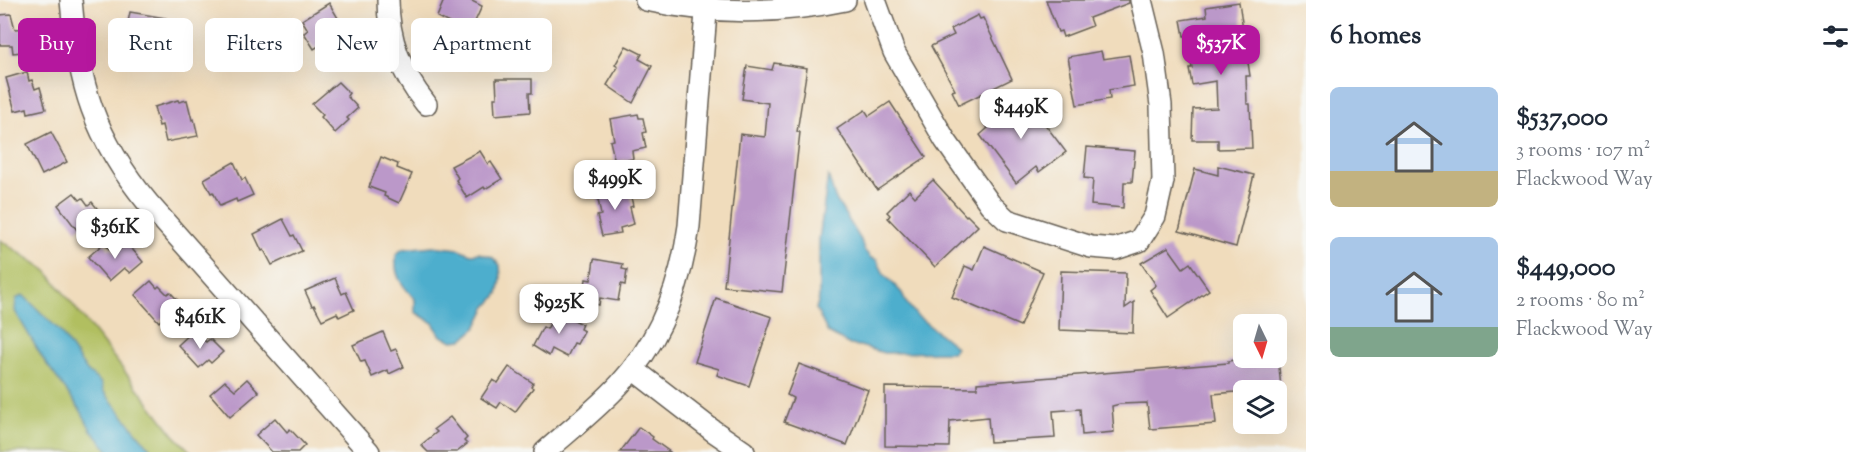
<!DOCTYPE html>
<html lang="en">
<head>
<meta charset="utf-8">
<style>
	:root { --surface:#fff; --page:#f2f2f3; --text:#1f2937; --muted:#747a83; --accent:#b5179e }
	body { margin:0; font-family:"Sorts Mill Goudy",serif; background:var(--page); color:var(--text); height:100vh; display:flex; flex-direction:column; font-size:22px; white-space:nowrap }
	* { box-sizing:border-box; margin:0 }
	p { font-size:20px; color:var(--muted) }
	.icon { flex:none; width:33px; height:33px; fill:none; stroke:currentColor; stroke-width:2; stroke-linecap:round; stroke-linejoin:round }
	.map { position:relative; flex:1; overflow:hidden }
	.drawer { display:flex; flex-direction:column; background:var(--surface); width:570px }
	.drawer>* { flex:none }
	.guide { position:absolute; left:18px; top:18px; width:570px; height:54px; display:flex; gap:12px }
	.needle { width:39px; rotate:175deg }
	.tools { position:absolute; left:1233px; top:314px; display:grid; gap:12px }
	.tools a { display:grid; place-items:center; width:54px; height:54px; border-radius:9px; background:var(--surface); box-shadow:0 6px 24px #0002; font-size:30px }
	.price { position:absolute; translate:-50% -51px; padding:0 14px; border-radius:12px; background:#fff; color:#222; font-size:20px; line-height:39px; filter:drop-shadow(0 2px 3px #0008) }
	.price::after { content:''; position:absolute; left:50%; top:36px; width:18px; height:14px; margin-left:-9px; background:inherit; clip-path:polygon(0 0,100% 0,50% 100%) }
	.price.current { background:var(--accent); color:#fff }
	ul { padding:0; list-style:none }
	li { display:flex; align-items:center; gap:18px; height:150px; padding:0 24px }
	li span { display:grid; place-items:center; flex:none; width:168px; height:120px; border-radius:9px; color:#555 }
	li>.icon { margin-inline-start:auto }
	span .icon { width:72px; height:72px; fill:#fffc; stroke-width:1 }
	li b { font-size:26px }
	h2 { display:flex; justify-content:space-between; align-items:center; height:72px; padding:0 24px; font-size:26px }
	.pill { padding:0 21px; border-radius:9px; background:var(--surface); box-shadow:0 6px 24px #0002; font-size:21px; line-height:54px }
	.pill.current { background:var(--accent); color:#fff }
	main { display:flex; flex:1; min-height:0 }
	.map>svg:first-child { display:block }
	.green { fill:#b1bf61; stroke:#666e3e; stroke-width:1.5 }
	.water { fill:#4eaecd; stroke:#356574; stroke-width:1.5 }
	.building { fill:#bb98c9 }
	.lines { fill:none; stroke-linecap:round; stroke-linejoin:round }
	.minor-casing { stroke:#665f54; stroke-width:24 }
	.minor { stroke:#fff; stroke-width:21 }
</style>
</head>
<body>
<main>
<div class="map">
<svg width="1306" height="452" viewBox="0 0 1306 452">
	<rect width="100%" height="100%" fill="#f6f6f2"/>
	<filter id="ink" filterUnits="userSpaceOnUse"><feTurbulence type="fractalNoise" baseFrequency=".0167" numOctaves="2"/><feDisplacementMap in="SourceGraphic" scale="12" xChannelSelector="R" yChannelSelector="G"/><feConvolveMatrix kernelMatrix="1 2 1 2 8 2 1 2 1" color-interpolation-filters="sRGB"/></filter>
	<filter id="wash" filterUnits="userSpaceOnUse"><feTurbulence type="fractalNoise" baseFrequency=".008" numOctaves="4" result="noise"/><feDisplacementMap in="SourceGraphic" scale="24" xChannelSelector="R" yChannelSelector="G"/><feGaussianBlur stdDeviation="1.35" result="paint"/><feColorMatrix in="noise" values="0 0 0 0 0 0 0 0 0 0 0 0 0 0 0 0 0 1.4 0 .05"/><feComposite in="paint" operator="in"/></filter>
	<g filter="url(#wash)">
		<rect width="100%" height="100%" fill="#f0dcbc"/>
		<polygon class="green" points="0,240 46,270 174,435 191,452 0,452"/>
		<g class="water">
			<polygon points="828,175 835,198 861,240 864,250 871,258 877,260 884,274 902,293 905,301 916,315 956,347 953,352 884,353 860,346 850,345 828,333 816,309 819,298 819,240"/>
			<path d="M433 246 459 249 471 254 479 253 492 257 500 265 501 280 498 294 486 308 476 328 462 340 453 341 441 336 433 323 415 312V299C401 284 394 277 396 255L402 249Z"/>
			<polygon points="23,295 59,330 87,371 101,383 104,392 153,452 110,452 91,430 81,411 43,359 15,311 16,299"/>
		</g>
		<g id="blocks">
			<g class="building">
				<polygon points="444,0 470,0 482,6 468,37 452,30 453,25 437,17"/>
				<polygon points="1046,0 1129,0 1129,3 1089,18 1092,26 1063,37 1061,31 1058,32"/>
				<polygon points="1239,2 1250,76 1246,76 1247,104 1250,104 1252,148 1218,149 1218,140 1192,140 1193,109 1217,108 1216,81 1192,85 1189,68 1192,68 1187,36 1184,36 1181,20 1207,16 1206,7"/>
				<polygon points="329,3 338,18 335,19 343,34 323,46 322,44 314,49 304,33 308,30 302,20"/>
				<polygon points="130,12 166,18 161,58 141,54 141,50 127,48 130,33 126,32"/>
				<polygon points="11,14 15,29 30,28 32,51 13,53 12,45 0,45 0,15"/>
				<polygon points="978,15 980,19 983,18 1012,79 959,105 952,91 955,90 931,46 954,35 951,29"/>
				<polygon points="626,46 642,54 639,59 652,66 633,103 607,85 618,67 615,65"/>
				<polygon points="1101,51 1103,59 1129,55 1134,86 1109,90 1110,99 1077,105 1068,57"/>
				<polygon points="774,63 807,68 797,132 800,132 782,292 724,286 740,134 765,137 768,103 742,99 747,66 772,70"/>
				<polygon points="27,72 29,81 32,80 35,89 40,87 46,109 28,113 27,108 15,111 6,78"/>
				<polygon points="496,79 532,79 532,93 529,93 530,112 495,115 494,98 497,98"/>
				<polygon points="338,82 349,93 347,96 358,108 347,118 349,120 335,133 321,117 323,115 312,104"/>
				<polygon points="1022,94 1066,152 1039,172 1036,167 1016,183 980,135 988,128 984,123"/>
				<polygon points="178,100 179,102 187,100 192,120 194,119 198,136 166,142 162,125 159,126 154,107"/>
				<polygon points="890,102 926,157 877,190 837,129 865,110 869,116"/>
				<polygon points="638,114 639,118 643,118 646,132 643,133 646,148 632,151 633,159 615,162 610,141 614,140 610,119"/>
				<polygon points="51,132 67,162 42,175 27,144"/>
				<polygon points="1087,147 1135,151 1132,182 1124,182 1123,208 1091,205 1093,179 1084,178"/>
				<polygon points="480,151 488,164 491,162 502,179 485,189 484,187 467,198 456,180 458,178 451,166"/>
				<polygon points="381,157 398,164 397,168 412,174 399,203 384,196 385,193 369,187"/>
				<polygon points="234,162 242,180 245,178 253,195 237,202 236,199 220,206 213,192 211,193 204,179"/>
				<polygon points="1218,166 1254,175 1236,247 1179,231 1195,169 1218,175"/>
				<polygon points="933,180 966,216 967,215 978,226 935,267 888,218 890,215 887,212 909,190 915,197"/>
				<polygon points="624,188 625,193 630,192 633,206 630,207 634,224 620,228 621,233 602,236 597,216 601,215 597,194"/>
				<polygon points="74,193 80,200 83,198 88,205 92,202 101,213 77,230 58,205"/>
				<polygon points="283,219 292,236 294,235 302,251 272,265 264,250 262,251 254,234"/>
				<polygon points="104,243 109,249 111,247 116,252 127,243 143,262 130,273 124,268 109,281 88,257"/>
				<polygon points="984,246 1043,272 1020,326 952,297 965,266 974,270"/>
				<polygon points="1168,247 1183,268 1190,263 1209,290 1168,318 1150,290 1156,285 1141,263"/>
				<polygon points="594,259 623,264 622,269 627,270 625,285 621,284 618,301 600,298 599,305 583,301 586,279 591,280"/>
				<polygon points="1061,271 1126,273 1125,308 1134,302 1133,333 1059,330"/>
				<polygon points="335,278 342,294 346,292 354,310 339,317 337,313 322,320 314,305 312,306 305,291"/>
				<polygon points="151,281 157,288 159,286 167,294 170,292 185,308 171,320 166,315 159,322 135,295"/>
				<polygon points="716,298 772,317 749,386 717,375 719,369 695,362"/>
				<polygon points="557,311 582,324 580,329 584,331 577,344 574,343 567,357 552,349 549,356 533,346 543,327 547,329"/>
				<polygon points="192,332 198,338 200,336 206,342 210,339 223,352 211,363 208,360 199,368 178,345"/>
				<polygon points="383,332 391,351 396,349 404,367 389,374 388,370 372,377 365,361 361,362 353,345"/>
				<polygon points="1262,357 1278,357 1281,388 1213,394 1216,424 1150,429 1147,403 1120,404 1112,406 1114,432 1082,435 1080,409 1053,411 1055,438 990,442 988,417 950,421 949,447 885,446 885,387 977,388 977,383 1228,363 1228,361"/>
				<polygon points="799,364 868,390 847,445 784,422 793,398 787,395"/>
				<polygon points="509,367 533,383 531,387 533,388 515,412 501,402 497,408 481,398 493,380 498,383"/>
				<polygon points="247,379 259,392 230,417 210,394 225,381 235,390"/>
				<polygon points="450,417 467,438 464,441 467,444 457,452 428,452 421,445 437,432 434,429"/>
				<polygon points="275,418 287,432 290,429 305,445 298,452 272,452 256,435"/>
				<polygon points="639,427 653,437 652,439 670,452 620,452"/>
			</g>
		</g>
	</g>
	<g filter="url(#ink)">
		<use href="#blocks" fill-opacity="0" stroke="#665f54" stroke-width="1.5"/>
		<g class="lines">
			<defs>
				<g id="minor">
					<path d="M71 0C78 83 94 138 148 203L369 452"/>
					<path d="M388 0C388 40 401 73 426 104"/>
					<path d="M646 0C711 14 779 14 845 0"/>
					<polyline points="875,0 894,52 945,140 990,204 1007,220 1091,247 1115,249 1139,241 1155,216 1163,181 1161,105 1154,53 1141,0"/>
					<polyline points="633,369 712,430 744,452"/>
					<path d="M545 452C570 430 597 409 620 384 661 340 681 284 689 226L707 0"/>
				</g>
			</defs>
			<use href="#minor" class="minor-casing"/>
			<use href="#minor" class="minor"/>
		</g>
	</g>
</svg>
<div class="tools">
<a><svg class="needle" viewBox="-14 -14 28 28"><path d="M0-13l5 13h-10z" fill="#e53935"/><path d="M0 13l5-13h-10z" fill="#747a83"/></svg></a>
<a><svg class="icon" aria-label="layers" viewBox="0 0 24 24"><path d="M12 4l9 5-9 5-9-5zM3 14l9 5 9-5"/></svg></a>
</div>
<b class="price current" style="left:1221px;top:76px">$537K</b>
<b class="price" style="left:1021px;top:140px">$449K</b>
<b class="price" style="left:615px;top:211px">$499K</b>
<b class="price" style="left:115px;top:260px">$361K</b>
<b class="price" style="left:559px;top:335px">$925K</b>
<b class="price" style="left:200px;top:350px">$461K</b>
<div class="guide">
<a class="pill current">Buy</a>
<a class="pill">Rent</a>
<a class="pill">Filters</a>
<a class="pill">New</a>
<a class="pill">Apartment</a>
</div>
</div>
<section class="drawer">
<h2>6 homes<svg class="icon" aria-label="filters" viewBox="0 0 24 24"><path d="M4 7h16M4 17h16"/><circle cx="9" cy="7" r="2"/><circle cx="15" cy="17" r="2"/></svg></h2>
<ul>
<li><span style="background:linear-gradient(#a9c7e8 70%,#c2b280 0)"><svg class="icon" aria-label="home" viewBox="0 0 24 24"><path d="M3 11l9-7 9 7M6 9v11h12V9"/></svg></span><div><b>$537,000</b><p>3 rooms · 107 m²</p><p>Flackwood Way</p></div></li>
<li><span style="background:linear-gradient(#a9c7e8 75%,#7fa58c 0)"><svg class="icon" aria-label="home" viewBox="0 0 24 24"><path d="M3 11l9-7 9 7M6 9v11h12V9"/></svg></span><div><b>$449,000</b><p>2 rooms · 80 m²</p><p>Flackwood Way</p></div></li>
</ul>
</section>
</main>
</body>
</html>
